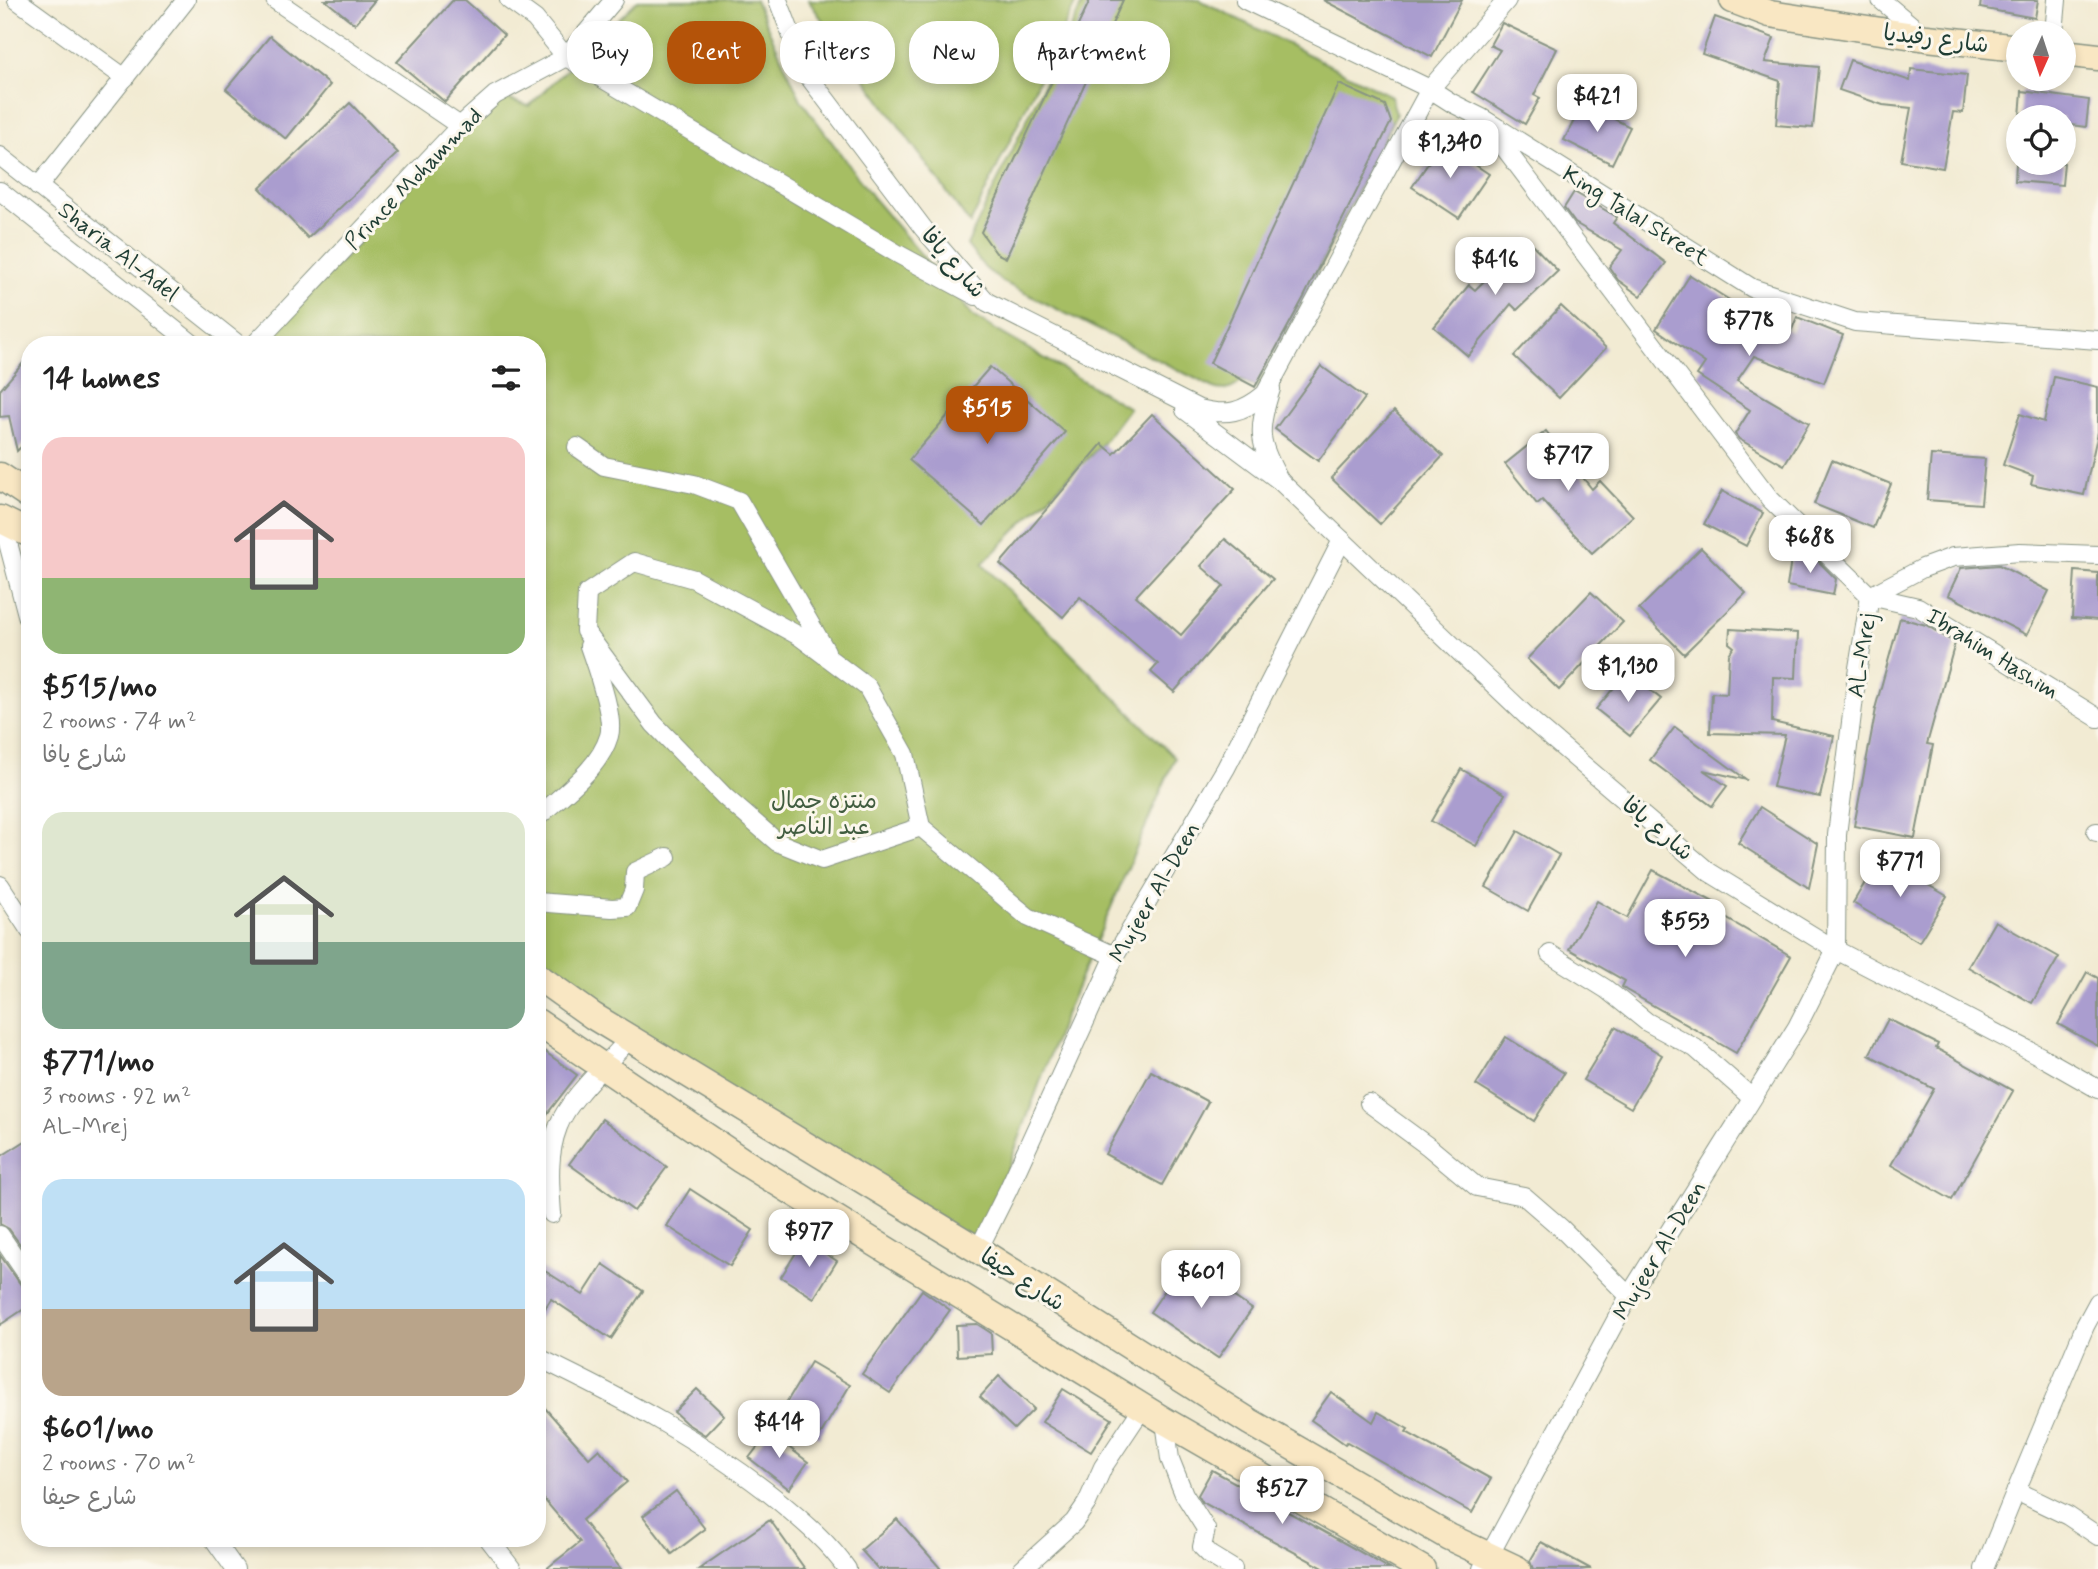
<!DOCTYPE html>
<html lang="en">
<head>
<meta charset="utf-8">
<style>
	:root { --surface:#fff; --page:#f2f2f2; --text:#222; --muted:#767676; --accent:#b45309 }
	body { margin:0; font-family:Mynerve,"Playpen Sans Arabic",sans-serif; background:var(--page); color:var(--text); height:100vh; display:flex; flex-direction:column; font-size:26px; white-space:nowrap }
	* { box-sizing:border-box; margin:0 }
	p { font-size:23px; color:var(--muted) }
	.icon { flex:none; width:38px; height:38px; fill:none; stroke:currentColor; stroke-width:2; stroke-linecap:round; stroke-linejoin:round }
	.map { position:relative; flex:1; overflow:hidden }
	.drawer { position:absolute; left:21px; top:336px; width:525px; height:1211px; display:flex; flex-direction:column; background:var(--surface); border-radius:28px; box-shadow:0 4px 10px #0003 }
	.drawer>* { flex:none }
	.guide { position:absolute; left:567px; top:21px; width:665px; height:63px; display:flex; gap:14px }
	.needle { width:46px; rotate:183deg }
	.fabs { position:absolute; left:2006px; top:21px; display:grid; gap:14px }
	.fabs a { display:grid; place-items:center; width:70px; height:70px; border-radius:50%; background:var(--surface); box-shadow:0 4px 10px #0003; font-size:35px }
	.price { position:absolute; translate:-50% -60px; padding:0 16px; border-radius:14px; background:#fff; color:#222; font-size:23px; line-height:46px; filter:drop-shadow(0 2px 4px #0008) }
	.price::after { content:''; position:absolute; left:50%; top:42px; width:21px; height:16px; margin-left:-10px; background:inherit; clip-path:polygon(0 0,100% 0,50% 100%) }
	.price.active { background:var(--accent); color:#fff }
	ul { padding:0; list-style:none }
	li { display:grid; align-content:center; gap:14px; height:371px; padding:0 21px }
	li span { display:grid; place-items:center; height:217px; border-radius:21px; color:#555 }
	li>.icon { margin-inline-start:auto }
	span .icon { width:126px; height:126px; fill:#fffc; stroke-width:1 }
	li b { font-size:30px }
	h2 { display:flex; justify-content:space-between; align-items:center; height:84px; padding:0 21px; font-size:30px }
	.tag { padding:0 24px; border-radius:28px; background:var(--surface); box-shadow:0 4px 10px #0003; font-size:24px; line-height:63px }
	.tag.active { background:var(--accent); color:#fff }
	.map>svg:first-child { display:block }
	.green { fill:#a6be63; stroke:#627e4c; stroke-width:2 }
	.building { fill:#aa9dcf }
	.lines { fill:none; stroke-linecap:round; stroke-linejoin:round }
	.minor-casing { stroke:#889484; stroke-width:20 }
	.secondary-casing { stroke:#889484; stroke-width:29 }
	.minor { stroke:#fff; stroke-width:18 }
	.secondary { stroke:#f9e7c3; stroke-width:26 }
	.labels { text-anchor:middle; stroke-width:6; stroke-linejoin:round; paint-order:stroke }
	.street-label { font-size:23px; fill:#1f3d34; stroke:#fbf7ec }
	.park-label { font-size:23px; fill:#415d40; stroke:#fbf7ec }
</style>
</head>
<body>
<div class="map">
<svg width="2098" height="1569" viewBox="0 0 2098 1569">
	<rect width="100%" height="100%" fill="#fbf7ec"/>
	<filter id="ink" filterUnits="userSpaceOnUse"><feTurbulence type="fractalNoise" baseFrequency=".0143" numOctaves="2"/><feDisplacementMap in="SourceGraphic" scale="14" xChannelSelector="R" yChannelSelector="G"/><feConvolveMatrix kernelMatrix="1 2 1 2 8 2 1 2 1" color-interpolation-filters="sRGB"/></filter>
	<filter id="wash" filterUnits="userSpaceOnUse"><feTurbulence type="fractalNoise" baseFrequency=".00686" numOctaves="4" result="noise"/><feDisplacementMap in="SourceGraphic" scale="28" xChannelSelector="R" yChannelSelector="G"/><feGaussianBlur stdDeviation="1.57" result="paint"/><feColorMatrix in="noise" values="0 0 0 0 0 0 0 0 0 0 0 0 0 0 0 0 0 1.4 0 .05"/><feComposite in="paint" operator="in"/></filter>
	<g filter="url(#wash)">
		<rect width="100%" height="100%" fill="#f2ebd3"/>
		<g class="green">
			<polygon points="638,0 755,0 801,100 873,198 974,317 1129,408 1102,444 982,564 1175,758 1064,1017 978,1250 537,970 537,345 263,345 495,95 529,106"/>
			<polygon points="808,0 1077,0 970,224"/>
			<path d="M1084 0H1200L1391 96 1396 114 1259 389 1242 381C1233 389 1228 391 1216 389L1001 281 985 268 967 245Z"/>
		</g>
		<g id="blocks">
			<g class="building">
				<polygon points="325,0 375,0 355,24"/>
				<polygon points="453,0 465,0 504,35 445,102 397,62"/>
				<polygon points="1090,0 1123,0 1006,258 996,253 981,232"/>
				<polygon points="1323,0 1462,0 1432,57"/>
				<polygon points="1981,0 2038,0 2035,18 1980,8"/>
				<polygon points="1715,17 1774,38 1765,62 1819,67 1813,128 1776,125 1780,81 1702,54"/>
				<polygon points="1502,23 1557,49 1534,95 1540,98 1525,124 1473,92 1500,50 1490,45"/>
				<polygon points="270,36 330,85 286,139 226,89"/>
				<polygon points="1850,60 1910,81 1911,69 1967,75 1963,113 1953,112 1943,168 1901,161 1911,108 1883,105 1839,90"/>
				<polygon points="1339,84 1385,105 1391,122 1304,297 1255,387 1210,363"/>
				<polygon points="2022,91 2089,100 2086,127 2063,124 2063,117 2020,117"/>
				<polygon points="350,103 398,153 308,238 260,188"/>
				<polygon points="1583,103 1630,127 1612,164 1564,140"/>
				<polygon points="1442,143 1489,174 1459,218 1412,187"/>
				<polygon points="2016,163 2064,163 2062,185 2015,181"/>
				<polygon points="1574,192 1617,217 1613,223 1666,263 1640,296 1618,280 1609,267 1622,250 1575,223 1564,208"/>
				<polygon points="1527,239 1558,271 1517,310 1511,304 1468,356 1434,327 1469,285 1475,290"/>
				<polygon points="1690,275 1742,308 1746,302 1791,332 1797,317 1843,335 1824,383 1754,356 1737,381 1809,423 1784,465 1739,439 1735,434 1750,410 1697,375 1705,363 1656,329"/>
				<polygon points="1561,306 1606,348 1559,398 1514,356"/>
				<polygon points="30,355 30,438 17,451 9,416 0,417 0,390"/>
				<polygon points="1321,366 1365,398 1318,461 1275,429"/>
				<polygon points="990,367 1065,432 984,525 909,460"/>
				<polygon points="2054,377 2098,387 2098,432 2084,495 2031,484 2033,476 2003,465 2020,414 2044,422"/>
				<polygon points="1394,411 1443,456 1380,524 1331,478"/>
				<polygon points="1152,414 1235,489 1136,596 1181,635 1224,586 1201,566 1225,539 1273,579 1174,692 1151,672 1158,664 1080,597 1063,617 1000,564 1102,444 1114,454"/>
				<polygon points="1546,431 1592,489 1600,481 1633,516 1592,553 1542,500 1537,504 1505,464"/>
				<polygon points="1931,455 1985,459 1981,504 1927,500"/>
				<polygon points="1832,460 1891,484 1873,528 1814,504"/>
				<polygon points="1722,491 1763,513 1746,546 1704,524"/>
				<polygon points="1701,548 1746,593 1684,654 1639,609"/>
				<polygon points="1792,554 1815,558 1836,579 1833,595 1787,586"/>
				<polygon points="1999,565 2049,591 2027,635 1948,595 1961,568"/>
				<polygon points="2075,571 2098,573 2098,620 2072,618"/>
				<polygon points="1591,592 1623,622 1559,690 1527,659"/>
				<polygon points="1900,618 1926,625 1955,643 1927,744 1933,745 1915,838 1854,826 1876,709 1875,709"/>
				<polygon points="1730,629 1798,633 1796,678 1773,677 1772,722 1834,736 1820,797 1773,787 1785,735 1710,733 1712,693 1727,694 1729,654 1734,647 1729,643"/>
				<polygon points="1627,672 1661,699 1630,736 1596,709"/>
				<polygon points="1675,727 1747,780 1703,770 1727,786 1712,806 1650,760"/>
				<polygon points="1461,769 1505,794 1476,846 1431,821"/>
				<polygon points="1760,807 1818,844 1809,888 1738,843"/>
				<polygon points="1518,831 1559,855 1528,911 1486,887"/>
				<polygon points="1880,857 1947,896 1919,942 1853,903"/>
				<polygon points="1653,870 1721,906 1717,913 1791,956 1736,1053 1626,990 1622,987 1625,981 1569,949 1597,901 1627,918"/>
				<polygon points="1995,921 2059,957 2032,1003 1968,967"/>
				<polygon points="2087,972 2098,978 2098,1046 2058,1024"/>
				<polygon points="1888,1019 1938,1044 1936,1048 2013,1091 1952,1200 1891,1165 1934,1089 1869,1055"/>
				<polygon points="1615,1027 1662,1055 1631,1108 1583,1080"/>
				<polygon points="1506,1037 1564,1073 1534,1121 1476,1085"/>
				<polygon points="537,1046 577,1075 537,1127"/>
				<polygon points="1151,1071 1208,1102 1162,1185 1105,1154"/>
				<polygon points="602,1119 667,1167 634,1211 569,1164"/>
				<polygon points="30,1138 30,1258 9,1229 0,1224 0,1157"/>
				<polygon points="690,1189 753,1230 730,1266 667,1226"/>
				<polygon points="804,1240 837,1261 814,1298 781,1277"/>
				<polygon points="0,1255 21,1285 30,1290 30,1305 0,1325"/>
				<polygon points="1184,1263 1252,1309 1218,1358 1150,1312"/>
				<polygon points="603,1264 643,1291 611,1339 551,1299 537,1321 537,1266 583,1295"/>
				<polygon points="922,1290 950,1310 890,1393 862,1374"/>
				<polygon points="977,1324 991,1333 992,1354 957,1356 956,1325"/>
				<polygon points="811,1362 850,1385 819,1437 780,1413"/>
				<polygon points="999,1376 1034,1409 1014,1429 980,1397"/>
				<polygon points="697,1389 724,1415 705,1435 686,1423 674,1412"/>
				<polygon points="1063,1389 1112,1419 1091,1452 1042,1422"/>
				<polygon points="1331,1392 1373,1422 1378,1412 1408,1429 1406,1432 1491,1479 1472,1513 1347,1442 1345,1444 1311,1420"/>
				<polygon points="537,1399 589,1458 599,1449 627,1482 582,1520 621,1569 546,1569 580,1542 537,1491"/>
				<polygon points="769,1432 808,1462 789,1489 749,1458"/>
				<polygon points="1212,1470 1355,1549 1390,1569 1325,1569 1202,1502 1198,1495"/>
				<polygon points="676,1491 705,1529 672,1554 643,1516"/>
				<polygon points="897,1519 941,1569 878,1569 861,1550"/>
				<polygon points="770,1520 805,1569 699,1569"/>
				<polygon points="1541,1542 1591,1569 1533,1569 1530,1561"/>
			</g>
		</g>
	</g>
	<g filter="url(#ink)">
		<use href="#blocks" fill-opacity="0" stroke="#889484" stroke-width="2"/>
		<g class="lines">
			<defs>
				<g id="minor">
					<polyline points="17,0 125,78"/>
					<polyline points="275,0 460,126"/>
					<polyline points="509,0 535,19 566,57 898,254 976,296"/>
					<path d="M778 0 806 73 923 228 987 302 1199 409C1227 416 1242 413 1265 394L1430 89 1507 0"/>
					<polyline points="1245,0 1430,89 1452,103 1482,118 1752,288 1855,322 2098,340"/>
					<polyline points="1881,0 1924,36"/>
					<polyline points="2054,33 2057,0"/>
					<polyline points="1488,126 1770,499 1870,596 1918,607 2098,718"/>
					<polyline points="0,156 239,345"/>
					<polyline points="38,187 186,0"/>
					<polyline points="0,191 194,345"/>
					<polyline points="254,345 460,126 495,95 566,57 614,0"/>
					<path d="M1185 410 1280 481C1258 442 1257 431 1271 389"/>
					<polyline points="577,447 604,466 694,484 739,501 826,651"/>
					<polyline points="1280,481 1533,722 1709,872 1836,950 2040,1056 2098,1089"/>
					<polyline points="6,521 2,520 30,626"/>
					<path d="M537 818C561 795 599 770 609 736 615 717 596 667 589 646"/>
					<polyline points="921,827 822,860 777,842 725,797 654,724 585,631 587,593 634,562 694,579 799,636 867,687 905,754 921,827 1028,917 1115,956"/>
					<polyline points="2096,832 2098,832"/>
					<polyline points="0,885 30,931"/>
					<polyline points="537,902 612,908 627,907 634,890 635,872 667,857"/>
					<polyline points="1550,954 1606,989 1647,1022 1695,1048 1752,1098"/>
					<polyline points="1369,1103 1429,1147 1477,1187 1524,1196 1561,1228 1629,1296"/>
					<path d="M552 1214C550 1185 547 1155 558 1127 568 1099 609 1062 630 1038"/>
					<polyline points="0,1235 30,1279"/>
					<polyline points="978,1250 1008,1190 1115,956 1226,768 1342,540"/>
					<polyline points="2098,1302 2085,1326 2016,1491 2068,1516 2098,1536"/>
					<path d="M537 1357C622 1398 706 1442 780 1502 804 1522 829 1543 847 1569"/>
					<polyline points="1165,1421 1170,1459 1184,1494 1206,1529 1202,1547 1210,1555 1233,1569"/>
					<polyline points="213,1538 235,1569"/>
					<polyline points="488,1538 512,1569"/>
					<polyline points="1022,1569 1074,1522 1087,1503 1103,1467 1143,1407"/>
					<polyline points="1482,1569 1629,1296 1797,1027 1836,950 1837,835 1857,674 1870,596 1923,568 1953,557 2020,552 2098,555"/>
					<polyline points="1984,1569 2016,1491"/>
				</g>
				<g id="secondary">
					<polyline points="1733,0 1770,14 1927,38 2018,48"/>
					<polyline points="2063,53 2098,57"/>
					<polyline points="0,476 30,496"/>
					<polyline points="0,519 30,534"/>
					<polyline points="537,976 593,1016 978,1250 1250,1422 1449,1537 1517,1569"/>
					<polyline points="537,1022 741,1160 906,1262 1165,1421 1422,1569"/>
				</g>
			</defs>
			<use href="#minor" class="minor-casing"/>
			<use href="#secondary" class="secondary-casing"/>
			<use href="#minor" class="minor"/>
			<use href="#secondary" class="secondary"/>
		</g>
	</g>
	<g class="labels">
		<g class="street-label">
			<text transform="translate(1936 38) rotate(7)" y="8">شارع رفيديا</text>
			<text transform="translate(413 178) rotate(-46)" y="8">Prince Mohammad</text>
			<text transform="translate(1636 215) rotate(32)" y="8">King Talal Street</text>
			<text transform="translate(119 251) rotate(38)" y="8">Sharia Al-Adel</text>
			<text transform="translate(954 262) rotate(49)" y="8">شارع يافا</text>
			<text transform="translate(1993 653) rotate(32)" y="8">Ibrahim Hashim</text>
			<text transform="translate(1861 655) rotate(-81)" y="8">AL-Mrej</text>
			<text transform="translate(1658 828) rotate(40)" y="8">شارع يافا</text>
			<text transform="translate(1154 892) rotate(-60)" y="8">Mujeer Al-Deen</text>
			<text transform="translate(1659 1250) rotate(-59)" y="8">Mujeer Al-Deen</text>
			<text transform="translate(1023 1279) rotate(33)" y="8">شارع حيفا</text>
		</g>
		<g class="park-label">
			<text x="824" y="808">منتزه جمال<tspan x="824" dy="26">عبد الناصر</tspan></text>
		</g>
	</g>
</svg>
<div class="fabs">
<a><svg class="needle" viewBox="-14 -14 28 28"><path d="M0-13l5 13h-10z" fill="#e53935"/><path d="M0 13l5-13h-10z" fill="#767676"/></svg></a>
<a><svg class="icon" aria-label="locate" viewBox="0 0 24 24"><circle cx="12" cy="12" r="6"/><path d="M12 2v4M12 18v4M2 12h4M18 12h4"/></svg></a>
</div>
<b class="price" style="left:1597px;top:134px">$421</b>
<b class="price" style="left:1450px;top:180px">$1,340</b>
<b class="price" style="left:1495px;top:297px">$416</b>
<b class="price" style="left:1749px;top:358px">$778</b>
<b class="price active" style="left:987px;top:446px">$515</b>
<b class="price" style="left:1568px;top:493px">$717</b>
<b class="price" style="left:1810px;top:575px">$688</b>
<b class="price" style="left:1628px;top:704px">$1,130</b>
<b class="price" style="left:1900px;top:899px">$771</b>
<b class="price" style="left:1685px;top:959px">$553</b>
<b class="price" style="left:809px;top:1269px">$977</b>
<b class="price" style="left:1201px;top:1310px">$601</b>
<b class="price" style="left:779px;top:1460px">$414</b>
<b class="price" style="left:1282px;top:1526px">$527</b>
<div class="guide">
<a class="tag">Buy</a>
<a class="tag active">Rent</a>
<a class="tag">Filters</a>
<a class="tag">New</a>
<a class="tag">Apartment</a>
</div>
<section class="drawer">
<h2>14 homes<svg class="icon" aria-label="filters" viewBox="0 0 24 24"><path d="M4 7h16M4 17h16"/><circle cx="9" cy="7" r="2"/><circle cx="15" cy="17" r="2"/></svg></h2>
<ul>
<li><span style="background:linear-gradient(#f6c9c9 65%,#8fb573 0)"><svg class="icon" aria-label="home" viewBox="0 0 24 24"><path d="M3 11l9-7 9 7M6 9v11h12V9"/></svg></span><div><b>$515/mo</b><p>2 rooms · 74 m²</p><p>شارع يافا</p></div></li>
<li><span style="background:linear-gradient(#dfe7d0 60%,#7fa58c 0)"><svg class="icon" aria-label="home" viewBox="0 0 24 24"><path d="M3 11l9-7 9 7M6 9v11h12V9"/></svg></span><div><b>$771/mo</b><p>3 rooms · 92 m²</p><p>AL-Mrej</p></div></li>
<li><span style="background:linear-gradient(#bfe0f5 60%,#b9a48a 0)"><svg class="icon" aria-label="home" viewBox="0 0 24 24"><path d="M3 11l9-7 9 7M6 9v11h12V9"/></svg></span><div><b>$601/mo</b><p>2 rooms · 70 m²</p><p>شارع حيفا</p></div></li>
</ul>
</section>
</div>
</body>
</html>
